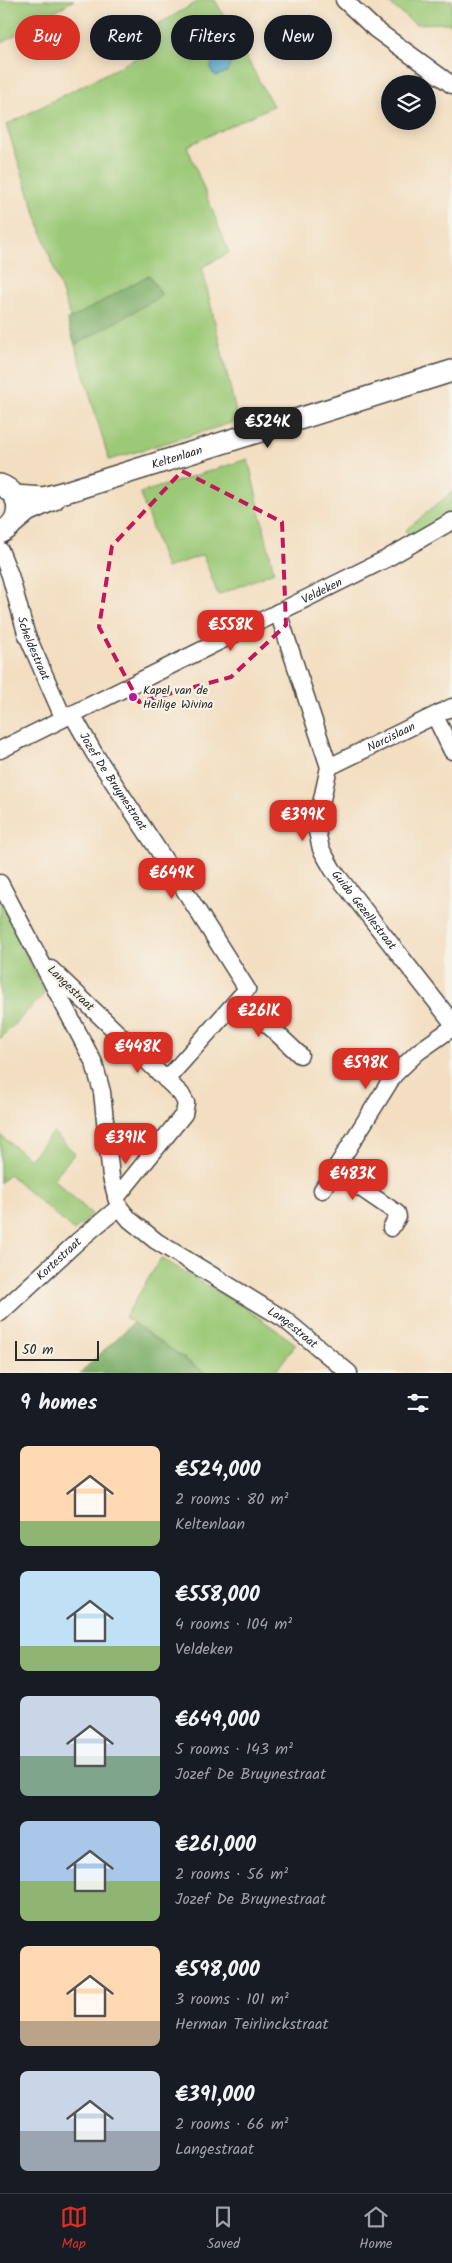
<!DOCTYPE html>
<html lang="en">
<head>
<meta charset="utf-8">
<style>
	:root { --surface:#171b24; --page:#242831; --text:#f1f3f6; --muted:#9ea1a6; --line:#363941; --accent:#d93025 }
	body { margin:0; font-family:Kalam,sans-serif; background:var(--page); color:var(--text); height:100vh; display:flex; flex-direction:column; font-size:19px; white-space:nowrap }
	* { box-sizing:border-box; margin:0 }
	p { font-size:16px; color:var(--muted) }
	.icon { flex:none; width:28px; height:28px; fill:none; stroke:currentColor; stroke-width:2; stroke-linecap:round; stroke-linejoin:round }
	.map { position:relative; height:1373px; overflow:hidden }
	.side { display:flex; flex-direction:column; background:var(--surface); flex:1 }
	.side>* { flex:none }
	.banner { position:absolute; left:15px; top:15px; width:422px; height:45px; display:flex; gap:10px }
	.controls { position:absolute; left:381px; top:75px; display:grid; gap:10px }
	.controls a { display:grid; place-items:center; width:55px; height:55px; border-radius:50%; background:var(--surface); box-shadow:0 2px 12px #0003; font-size:25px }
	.scale { position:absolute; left:15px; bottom:12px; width:84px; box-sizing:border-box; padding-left:5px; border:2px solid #2b2b2b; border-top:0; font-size:14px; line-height:18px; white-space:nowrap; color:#2b2b2b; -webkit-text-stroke:4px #f7f3e8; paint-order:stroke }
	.price { position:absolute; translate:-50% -42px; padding:0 11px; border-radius:10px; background:var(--accent); color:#fff; font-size:16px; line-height:32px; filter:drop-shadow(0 1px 2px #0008) }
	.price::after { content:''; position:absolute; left:50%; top:30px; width:15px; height:11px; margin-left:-8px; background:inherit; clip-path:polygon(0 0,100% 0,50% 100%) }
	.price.current { background:#222; color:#fff }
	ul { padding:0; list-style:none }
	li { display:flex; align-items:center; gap:15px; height:125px; padding:0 20px }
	li span { display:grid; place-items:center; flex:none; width:140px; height:100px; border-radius:8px; color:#555 }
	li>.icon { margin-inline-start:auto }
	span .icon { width:60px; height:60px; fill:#fffc; stroke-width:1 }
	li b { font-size:21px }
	h2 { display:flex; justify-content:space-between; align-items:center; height:60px; padding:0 20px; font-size:21px }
	.tag { padding:0 18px; border-radius:22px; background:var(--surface); box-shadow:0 2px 12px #0003; font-size:18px; line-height:45px }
	.tag.current { background:var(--accent); color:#fff }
	.tabs { display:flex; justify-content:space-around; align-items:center; height:70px; border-top:1px solid var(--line); background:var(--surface); font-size:14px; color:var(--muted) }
	.tabs a { display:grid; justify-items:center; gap:2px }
	.tabs .current { color:var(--accent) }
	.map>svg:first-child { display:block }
	.green { fill:#9bc977; stroke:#637a51 }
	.forest { fill:#7cad68; stroke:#546c4a }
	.water { fill:#57a6d1; stroke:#41687e }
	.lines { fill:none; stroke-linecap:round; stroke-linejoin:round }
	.minor-casing { stroke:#494642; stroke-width:19 }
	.major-casing { stroke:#494642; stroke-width:24 }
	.minor { stroke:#fff; stroke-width:16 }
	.major { stroke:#fff; stroke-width:21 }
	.marked { fill:none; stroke:#c2185b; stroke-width:4; stroke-dasharray:10 6; stroke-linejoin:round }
	.poi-dot { fill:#b5179e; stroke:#f7f3e8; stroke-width:2 }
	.labels { text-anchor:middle; stroke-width:4.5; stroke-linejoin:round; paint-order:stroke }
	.street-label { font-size:12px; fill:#2b2b2b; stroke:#f7f3e8 }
	.poi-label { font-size:12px; fill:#2b2b2b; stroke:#f7f3e8; text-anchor:start }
</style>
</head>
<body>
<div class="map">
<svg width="452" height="1373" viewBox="0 0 452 1373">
	<rect width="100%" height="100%" fill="#f7f3e8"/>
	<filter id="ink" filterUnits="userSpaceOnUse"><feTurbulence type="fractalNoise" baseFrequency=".02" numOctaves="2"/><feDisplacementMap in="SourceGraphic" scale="10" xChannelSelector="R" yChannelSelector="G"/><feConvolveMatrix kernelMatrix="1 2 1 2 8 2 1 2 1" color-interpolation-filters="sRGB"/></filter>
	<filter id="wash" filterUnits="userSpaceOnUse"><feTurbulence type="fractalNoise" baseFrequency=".0096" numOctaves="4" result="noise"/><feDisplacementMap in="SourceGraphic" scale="20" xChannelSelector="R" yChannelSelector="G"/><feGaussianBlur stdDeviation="1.12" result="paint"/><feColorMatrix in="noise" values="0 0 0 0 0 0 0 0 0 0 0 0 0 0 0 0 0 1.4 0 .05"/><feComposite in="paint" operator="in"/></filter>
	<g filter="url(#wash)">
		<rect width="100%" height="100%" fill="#f3dec1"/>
		<g class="green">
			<polygon points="0,0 74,0 0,44"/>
			<polygon points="201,0 215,0 273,106 187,146 229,253 202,267 238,421 109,460 75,345 162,295 149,275 71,319 6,125 144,54 135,37"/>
			<polygon points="385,0 452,0 452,25 448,23 415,24"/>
			<polygon points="248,459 274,572 218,595 203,555 166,568 140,493"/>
			<polygon points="452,492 452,512 446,518 410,538 406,530"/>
			<polygon points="0,901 45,993 0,1039"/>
			<polygon points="53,1132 75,1153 53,1179 92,1214 74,1231 9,1174 0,1183 0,1135 30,1159"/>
			<polygon points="161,1258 244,1307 296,1344 274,1373 205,1373 125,1317"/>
		</g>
		<g class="forest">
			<polygon points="149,275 162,296 75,345 67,321"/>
			<polygon points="133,1323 205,1373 80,1373"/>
		</g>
		<path class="water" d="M215 26 233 59 227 72 217 76 213 74C207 62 216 59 219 49L209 40 207 32 210 27Z"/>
	</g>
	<g filter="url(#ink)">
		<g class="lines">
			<defs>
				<g id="minor">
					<polyline points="344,0 375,29 452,85"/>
					<path id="s1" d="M0 550 10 575 26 633 63 717"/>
					<path id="s2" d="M278 612 329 767 316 827 321 849 333 870 452 1022"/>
					<path id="s3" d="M72 714 94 753 180 883 247 989 166 1080"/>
					<polyline points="435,716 452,751"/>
					<path id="s4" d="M0 750 386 559 452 521"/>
					<path id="s5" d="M329 767 452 707"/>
					<path id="s6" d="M0 883 94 1063 102 1092 111 1177 119 1207 130 1220 156 1241 284 1319 349 1373"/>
					<polyline points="51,969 181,1094 186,1103 184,1114 116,1198"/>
					<polyline points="239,998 300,1055"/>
					<polyline points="334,1170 397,1213 398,1217 391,1228"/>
					<polyline points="322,1190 394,1075 418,1052 452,1028"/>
					<path id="s7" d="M0 1313 78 1241 119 1207"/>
				</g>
				<g id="major">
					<path d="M0 485C25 494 22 523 0 533"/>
					<path id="s8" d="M14 496 43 498 72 490 452 371"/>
					<polyline points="14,522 27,511 54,499"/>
				</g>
			</defs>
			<use href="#minor" class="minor-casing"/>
			<use href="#major" class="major-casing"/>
			<use href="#minor" class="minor"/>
			<use href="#major" class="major"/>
		</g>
	</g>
	<path class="marked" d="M182 471 282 522 286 625 231 677 139 702 99 627 112 546Z"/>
	<circle class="poi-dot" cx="133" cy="697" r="5"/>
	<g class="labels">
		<g class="street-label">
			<text dy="4" stroke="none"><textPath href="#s8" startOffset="169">Keltenlaan</textPath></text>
			<text dy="4" stroke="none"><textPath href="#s4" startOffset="359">Veldeken</textPath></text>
			<text dy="4" stroke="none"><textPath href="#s1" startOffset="104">Scheldestraat</textPath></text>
			<text dy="4" stroke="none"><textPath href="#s5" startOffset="69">Narcislaan</textPath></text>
			<text dy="4" stroke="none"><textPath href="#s3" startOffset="79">Jozef De Bruynestraat</textPath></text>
			<text dy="4" stroke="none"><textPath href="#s2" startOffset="322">Guido Gezellestraat</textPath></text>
			<text transform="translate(71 988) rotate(44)" y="4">Langestraat</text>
			<text dy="4" stroke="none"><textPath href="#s7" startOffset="80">Kortestraat</textPath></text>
			<text dy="4" stroke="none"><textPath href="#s6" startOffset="562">Langestraat</textPath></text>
		</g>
		<g class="poi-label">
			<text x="143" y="694">Kapel van de<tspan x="143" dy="14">Heilige Wivina</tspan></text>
		</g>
	</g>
</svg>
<div class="controls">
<a><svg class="icon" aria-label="layers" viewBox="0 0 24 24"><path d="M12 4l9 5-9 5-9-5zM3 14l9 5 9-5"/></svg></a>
</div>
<div class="scale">50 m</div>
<b class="price current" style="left:268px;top:449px">€524K</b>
<b class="price" style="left:231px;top:652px">€558K</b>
<b class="price" style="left:303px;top:842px">€399K</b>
<b class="price" style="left:172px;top:900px">€649K</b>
<b class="price" style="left:259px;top:1038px">€261K</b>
<b class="price" style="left:138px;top:1074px">€448K</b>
<b class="price" style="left:366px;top:1090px">€598K</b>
<b class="price" style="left:126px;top:1165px">€391K</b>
<b class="price" style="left:353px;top:1201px">€483K</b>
<div class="banner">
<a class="tag current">Buy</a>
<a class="tag">Rent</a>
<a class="tag">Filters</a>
<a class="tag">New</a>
</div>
</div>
<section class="side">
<h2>9 homes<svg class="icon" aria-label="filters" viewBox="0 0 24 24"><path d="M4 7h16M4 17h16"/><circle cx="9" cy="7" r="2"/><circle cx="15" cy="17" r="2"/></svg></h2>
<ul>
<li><span style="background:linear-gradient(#ffd9b3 75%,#8fb573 0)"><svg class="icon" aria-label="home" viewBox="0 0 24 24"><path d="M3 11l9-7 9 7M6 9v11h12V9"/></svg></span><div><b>€524,000</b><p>2 rooms · 80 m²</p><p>Keltenlaan</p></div></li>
<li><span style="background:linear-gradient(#bfe0f5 75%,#8fb573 0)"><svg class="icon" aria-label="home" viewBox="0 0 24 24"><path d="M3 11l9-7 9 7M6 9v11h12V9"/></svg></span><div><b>€558,000</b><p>4 rooms · 104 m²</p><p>Veldeken</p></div></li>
<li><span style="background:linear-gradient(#c9d6e8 60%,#7fa58c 0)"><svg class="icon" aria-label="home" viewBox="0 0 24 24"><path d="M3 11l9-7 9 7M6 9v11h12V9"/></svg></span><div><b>€649,000</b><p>5 rooms · 143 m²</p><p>Jozef De Bruynestraat</p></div></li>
<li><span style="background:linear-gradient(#a9c7e8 60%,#8fb573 0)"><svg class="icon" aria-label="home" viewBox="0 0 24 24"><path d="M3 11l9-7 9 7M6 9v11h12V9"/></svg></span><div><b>€261,000</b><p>2 rooms · 56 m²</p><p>Jozef De Bruynestraat</p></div></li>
<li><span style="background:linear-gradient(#ffd9b3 75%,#b9a48a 0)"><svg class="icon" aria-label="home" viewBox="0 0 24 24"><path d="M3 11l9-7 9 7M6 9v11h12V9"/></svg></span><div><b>€598,000</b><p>3 rooms · 101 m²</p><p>Herman Teirlinckstraat</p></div></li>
<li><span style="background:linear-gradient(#c9d6e8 60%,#9aa5b1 0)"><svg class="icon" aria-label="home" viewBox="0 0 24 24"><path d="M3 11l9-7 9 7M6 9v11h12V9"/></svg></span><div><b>€391,000</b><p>2 rooms · 66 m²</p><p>Langestraat</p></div></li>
</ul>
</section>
<nav class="tabs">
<a class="current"><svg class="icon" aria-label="map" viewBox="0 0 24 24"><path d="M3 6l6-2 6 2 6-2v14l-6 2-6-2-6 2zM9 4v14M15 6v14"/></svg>Map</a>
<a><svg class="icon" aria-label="saved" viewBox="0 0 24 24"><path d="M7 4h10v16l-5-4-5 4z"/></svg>Saved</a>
<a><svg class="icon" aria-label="home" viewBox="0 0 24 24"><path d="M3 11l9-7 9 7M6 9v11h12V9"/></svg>Home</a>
</nav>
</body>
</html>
